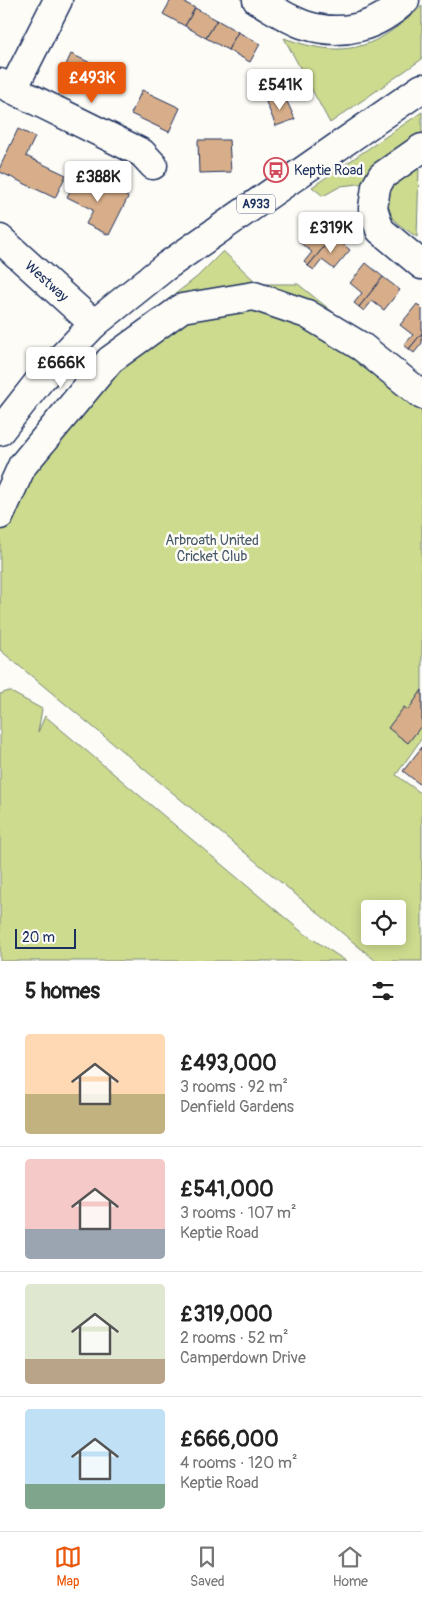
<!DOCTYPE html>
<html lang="en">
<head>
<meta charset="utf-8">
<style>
	:root { --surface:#fff; --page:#f6f6f6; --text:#222; --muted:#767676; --line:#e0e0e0; --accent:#ea580c }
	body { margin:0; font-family:Pangolin,sans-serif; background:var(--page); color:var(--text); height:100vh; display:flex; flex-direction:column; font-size:19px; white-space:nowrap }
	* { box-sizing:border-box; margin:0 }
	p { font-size:16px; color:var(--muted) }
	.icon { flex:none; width:28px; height:28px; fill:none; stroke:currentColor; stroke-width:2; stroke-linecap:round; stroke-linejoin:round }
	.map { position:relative; height:961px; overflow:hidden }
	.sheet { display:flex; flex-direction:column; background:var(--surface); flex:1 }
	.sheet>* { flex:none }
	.controls { position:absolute; left:361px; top:900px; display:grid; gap:10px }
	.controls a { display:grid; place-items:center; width:45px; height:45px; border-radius:5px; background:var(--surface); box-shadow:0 2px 12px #0003; font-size:25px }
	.scale { position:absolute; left:15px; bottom:12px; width:61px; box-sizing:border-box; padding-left:5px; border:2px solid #1b2f5e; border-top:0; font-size:14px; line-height:18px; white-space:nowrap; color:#1b2f5e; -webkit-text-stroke:4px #fdfcf7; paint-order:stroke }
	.price { position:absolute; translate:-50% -42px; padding:0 11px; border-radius:5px; background:#fff; color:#222; font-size:16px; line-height:32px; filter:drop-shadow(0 1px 2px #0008) }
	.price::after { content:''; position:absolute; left:50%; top:30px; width:15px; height:11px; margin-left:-8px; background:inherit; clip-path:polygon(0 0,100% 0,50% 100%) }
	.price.selected { background:var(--accent); color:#fff }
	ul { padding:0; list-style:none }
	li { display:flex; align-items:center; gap:15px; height:125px; padding:0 25px }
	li+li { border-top:1px solid var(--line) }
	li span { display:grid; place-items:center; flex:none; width:140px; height:100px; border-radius:5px; color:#555 }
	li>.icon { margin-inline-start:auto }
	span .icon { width:60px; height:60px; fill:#fffc; stroke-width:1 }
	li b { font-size:21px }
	h2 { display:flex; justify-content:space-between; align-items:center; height:60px; padding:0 25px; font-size:21px }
	.dock { display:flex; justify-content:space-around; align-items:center; height:70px; border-top:1px solid var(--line); background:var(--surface); font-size:14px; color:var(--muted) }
	.dock a { display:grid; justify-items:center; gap:2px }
	.dock .selected { color:var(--accent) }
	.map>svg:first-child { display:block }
	.green { fill:#cddb8f; stroke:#748576; fill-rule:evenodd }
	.building { fill:#d7ae89; stroke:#1b2f5e }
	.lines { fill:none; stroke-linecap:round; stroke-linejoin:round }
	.minor-casing { stroke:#1b2f5e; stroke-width:31 }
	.major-casing { stroke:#1b2f5e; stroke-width:31 }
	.minor { stroke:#fdfcf7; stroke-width:28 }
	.major { stroke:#fdfcf7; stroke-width:28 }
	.labels { text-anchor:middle; stroke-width:5; stroke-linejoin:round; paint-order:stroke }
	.shield { fill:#fdfcf7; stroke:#5f6c8c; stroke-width:1 }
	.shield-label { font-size:12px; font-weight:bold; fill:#1b2f5e }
	.poi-label { font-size:14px; fill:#1b2f5e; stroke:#fdfcf7; text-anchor:start }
	.street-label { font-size:14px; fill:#1b2f5e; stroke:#fdfcf7 }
	.park-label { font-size:14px; fill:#485a6a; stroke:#fdfcf7 }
</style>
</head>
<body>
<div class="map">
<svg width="422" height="961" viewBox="0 0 422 961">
	<rect width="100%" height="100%" fill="#fdfcf7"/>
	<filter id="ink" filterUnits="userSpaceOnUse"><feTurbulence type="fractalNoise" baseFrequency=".02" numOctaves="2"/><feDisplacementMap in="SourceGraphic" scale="10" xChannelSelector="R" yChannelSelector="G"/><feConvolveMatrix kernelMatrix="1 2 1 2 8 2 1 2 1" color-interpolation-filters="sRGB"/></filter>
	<g filter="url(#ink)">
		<g class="green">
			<path d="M422 6V59L330 123 284 38C345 60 376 49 422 6Z"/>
			<polygon points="422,112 422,138 366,183 341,186 323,196 312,187"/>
			<path d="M419 168 417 237C401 226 374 211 390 188 395 182 412 173 419 168Z"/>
			<path d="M223 251 258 284H298L422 384V738L396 775 422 794V961H376L0 650V479L20 449 133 327 197 277ZM370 909H398V936H370Z"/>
			<polygon points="9,691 42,709 38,732 45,716 302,932 346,961 0,961 0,694"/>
		</g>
		<g class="building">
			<polygon points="171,0 180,0 195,8 185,26 163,14"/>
			<polygon points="195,8 217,20 206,38 185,26"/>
			<polygon points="217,20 238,32 228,50 206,38"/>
			<polygon points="238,32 260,44 250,62 228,50"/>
			<polygon points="71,54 106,70 95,94 60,78"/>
			<polygon points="275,71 284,95 266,102 256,79"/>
			<polygon points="142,90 180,108 169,132 131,114"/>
			<polygon points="284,95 295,119 276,126 266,102"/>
			<polygon points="18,129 35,137 26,156 66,175 55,198 0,172 0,167"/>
			<polygon points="198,140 229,140 231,172 199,173"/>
			<polygon points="78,175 89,180 90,178 128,197 109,235 86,224 93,210 67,197"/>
			<polygon points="316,222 333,236 308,266 304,262 312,252 299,242"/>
			<polygon points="333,236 350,250 334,269 322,260 314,270 308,266"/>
			<polygon points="366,263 383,277 359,307 354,303 362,293 350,283"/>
			<polygon points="383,277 400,290 384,310 372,301 364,311 359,307"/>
			<polygon points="417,304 422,309 422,333 409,349 404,345 413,335 400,325"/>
			<polygon points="422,333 422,343 414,353 409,349"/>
			<polygon points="422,690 422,725 408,743 388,728 404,707 408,710"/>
			<polygon points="422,747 422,786 403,771"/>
		</g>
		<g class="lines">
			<defs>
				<g id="minor">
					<path d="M257 0C272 8 289 20 305 25 343 37 377 27 405 0"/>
					<polyline points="0,83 142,153 153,165"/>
					<polyline points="13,89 58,0"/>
					<polyline points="422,148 382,176 376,187 373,208 380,230 422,265"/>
					<polyline points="0,515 22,466 110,360 182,308 254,296 307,314 362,347 422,395"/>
				</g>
				<g id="major">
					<polyline points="0,239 94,324"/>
					<polyline points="0,431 40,380 94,324 165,267 422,88"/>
				</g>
			</defs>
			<use href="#minor" class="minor-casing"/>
			<use href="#major" class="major-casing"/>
			<use href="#minor" class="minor"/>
			<use href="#major" class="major"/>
		</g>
	</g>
	<defs>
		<symbol id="bus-ring" viewBox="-11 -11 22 22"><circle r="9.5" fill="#fdfcf7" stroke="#d1495b" stroke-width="1.5"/><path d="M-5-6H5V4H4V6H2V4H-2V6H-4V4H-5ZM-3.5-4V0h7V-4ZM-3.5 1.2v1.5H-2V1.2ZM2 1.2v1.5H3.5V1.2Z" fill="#d1495b"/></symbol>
	</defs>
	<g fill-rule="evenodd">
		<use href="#bus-ring" x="262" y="156" width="28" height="28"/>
	</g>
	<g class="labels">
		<rect class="shield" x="237" y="194.5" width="38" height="19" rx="4"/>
		<g class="shield-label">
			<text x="256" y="208">A933</text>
		</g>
		<g class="poi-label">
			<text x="294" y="175">Keptie Road</text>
		</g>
		<g class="street-label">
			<text transform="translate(47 281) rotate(42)" y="5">Westway</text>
		</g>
		<g class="park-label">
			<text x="212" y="545">Arbroath United<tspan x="212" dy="16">Cricket Club</tspan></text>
		</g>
	</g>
</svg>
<div class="controls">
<a><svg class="icon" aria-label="locate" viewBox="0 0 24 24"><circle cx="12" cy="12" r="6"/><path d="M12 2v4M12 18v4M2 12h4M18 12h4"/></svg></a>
</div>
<div class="scale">20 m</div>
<b class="price selected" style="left:92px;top:104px">£493K</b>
<b class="price" style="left:280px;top:111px">£541K</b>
<b class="price" style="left:98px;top:203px">£388K</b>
<b class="price" style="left:331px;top:254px">£319K</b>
<b class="price" style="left:61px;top:389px">£666K</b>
</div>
<section class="sheet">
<h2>5 homes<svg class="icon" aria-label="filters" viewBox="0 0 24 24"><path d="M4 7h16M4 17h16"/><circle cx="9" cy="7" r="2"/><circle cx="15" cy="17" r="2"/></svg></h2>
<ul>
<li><span style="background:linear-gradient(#ffd9b3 60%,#c2b280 0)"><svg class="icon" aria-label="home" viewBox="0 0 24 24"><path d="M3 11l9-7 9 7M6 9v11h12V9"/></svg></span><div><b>£493,000</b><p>3 rooms · 92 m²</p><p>Denfield Gardens</p></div></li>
<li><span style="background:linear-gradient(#f6c9c9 70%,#9aa5b1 0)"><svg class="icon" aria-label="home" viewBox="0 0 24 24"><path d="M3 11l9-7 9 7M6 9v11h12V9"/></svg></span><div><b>£541,000</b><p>3 rooms · 107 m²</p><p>Keptie Road</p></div></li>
<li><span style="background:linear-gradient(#dfe7d0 75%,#b9a48a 0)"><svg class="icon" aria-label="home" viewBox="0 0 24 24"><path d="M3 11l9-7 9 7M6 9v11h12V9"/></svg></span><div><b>£319,000</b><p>2 rooms · 52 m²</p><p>Camperdown Drive</p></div></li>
<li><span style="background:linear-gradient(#bfe0f5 75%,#7fa58c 0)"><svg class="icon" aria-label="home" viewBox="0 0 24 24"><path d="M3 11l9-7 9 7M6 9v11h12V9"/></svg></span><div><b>£666,000</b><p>4 rooms · 120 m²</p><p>Keptie Road</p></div></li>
</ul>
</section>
<nav class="dock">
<a class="selected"><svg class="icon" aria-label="map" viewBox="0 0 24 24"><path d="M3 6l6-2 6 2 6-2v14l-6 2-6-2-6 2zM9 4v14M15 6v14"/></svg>Map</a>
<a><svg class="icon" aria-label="saved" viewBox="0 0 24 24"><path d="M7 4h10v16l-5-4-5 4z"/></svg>Saved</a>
<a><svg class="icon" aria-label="home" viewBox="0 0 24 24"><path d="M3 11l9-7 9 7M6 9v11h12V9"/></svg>Home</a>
</nav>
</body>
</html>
